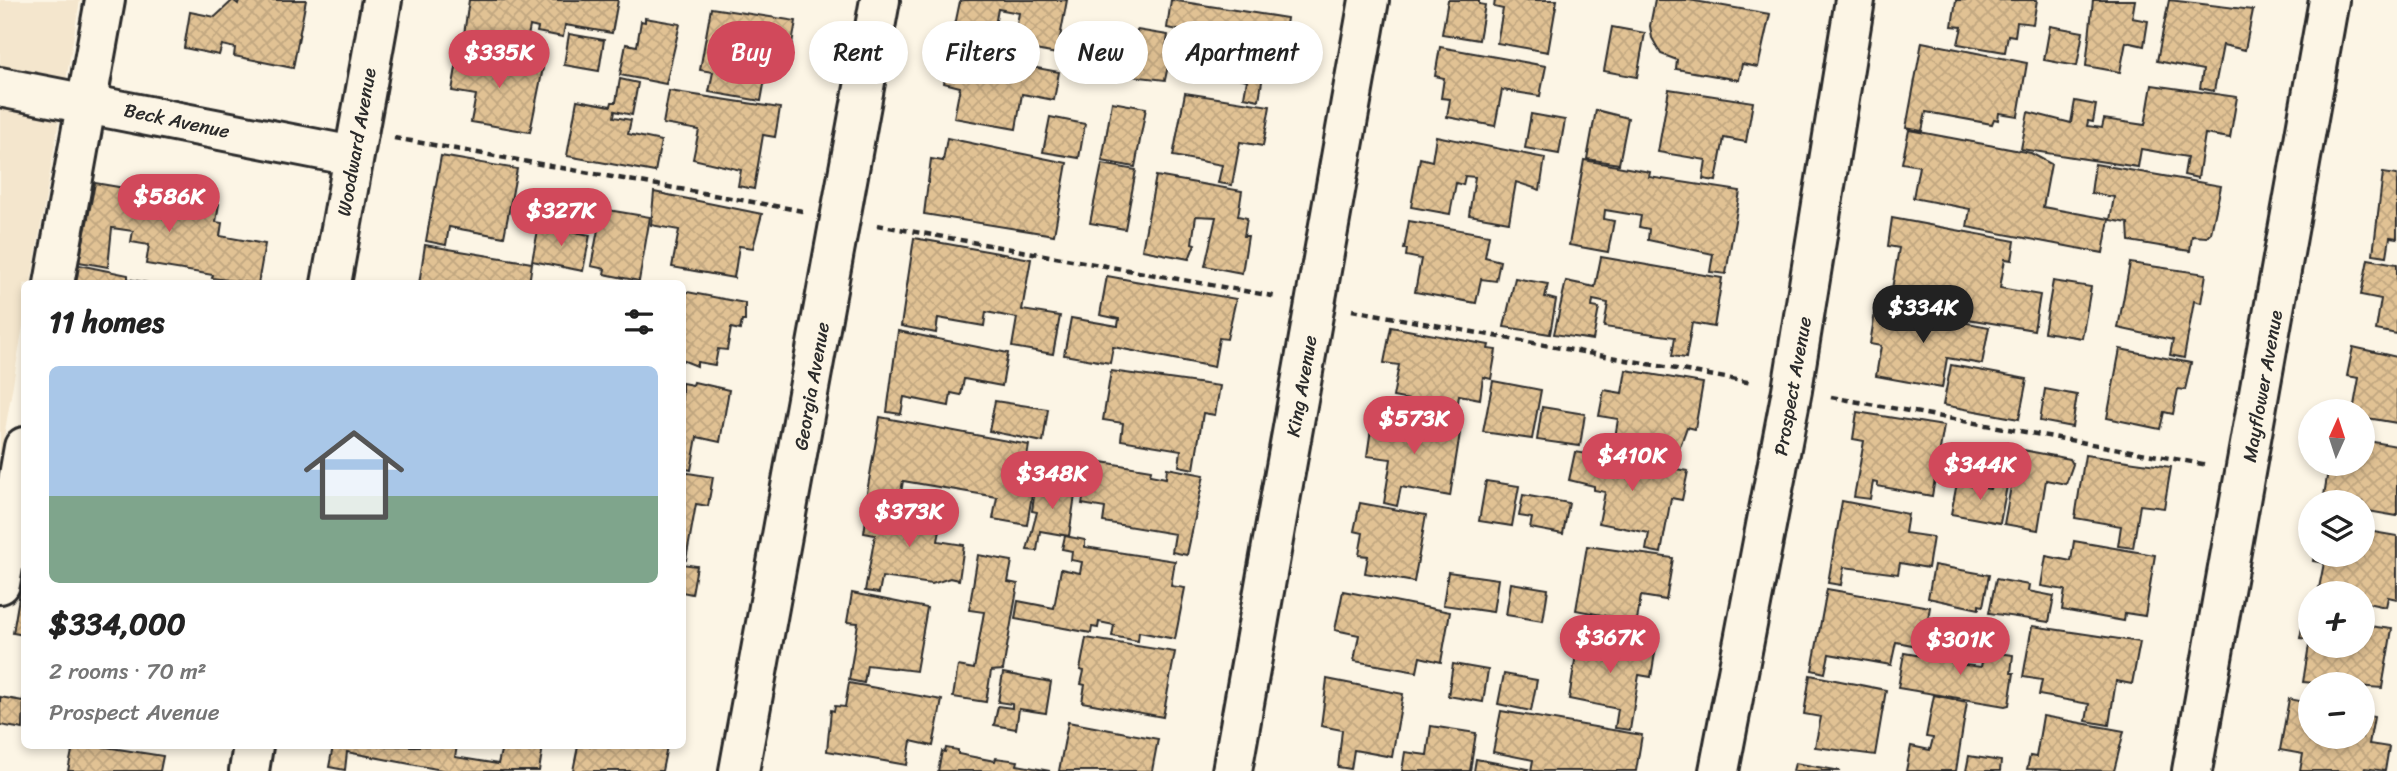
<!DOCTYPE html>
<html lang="en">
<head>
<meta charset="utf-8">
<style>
	:root { --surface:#fff; --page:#f2f2f2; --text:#222; --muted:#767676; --line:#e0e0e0; --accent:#d1495b }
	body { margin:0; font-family:Sriracha,sans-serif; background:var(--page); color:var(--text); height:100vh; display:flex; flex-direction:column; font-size:26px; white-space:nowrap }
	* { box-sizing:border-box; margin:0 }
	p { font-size:23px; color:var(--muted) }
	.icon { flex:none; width:38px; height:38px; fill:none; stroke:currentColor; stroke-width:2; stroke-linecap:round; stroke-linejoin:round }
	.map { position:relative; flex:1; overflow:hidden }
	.panel { position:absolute; left:21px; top:280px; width:665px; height:469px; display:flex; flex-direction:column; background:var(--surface); border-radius:10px; box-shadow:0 4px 10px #0003 }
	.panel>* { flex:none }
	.banner { position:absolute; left:707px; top:21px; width:665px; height:63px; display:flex; gap:14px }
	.needle { width:46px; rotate:3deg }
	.fabs { position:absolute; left:2298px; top:399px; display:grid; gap:14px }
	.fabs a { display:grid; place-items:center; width:77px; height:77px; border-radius:50%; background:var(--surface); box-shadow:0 4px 10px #0003; font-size:35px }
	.price { position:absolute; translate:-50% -60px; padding:0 16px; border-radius:24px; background:var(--accent); color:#fff; font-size:23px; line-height:46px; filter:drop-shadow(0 2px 4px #0008) }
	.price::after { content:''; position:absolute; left:50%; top:42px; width:21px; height:16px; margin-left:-10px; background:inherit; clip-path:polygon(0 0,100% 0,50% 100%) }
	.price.on { background:#222; color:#fff }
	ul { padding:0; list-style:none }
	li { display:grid; align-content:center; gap:14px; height:371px; padding:0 28px }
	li+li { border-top:2px solid var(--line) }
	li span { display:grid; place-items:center; height:217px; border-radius:10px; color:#555 }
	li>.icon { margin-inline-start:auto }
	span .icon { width:126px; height:126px; fill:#fffc; stroke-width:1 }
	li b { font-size:30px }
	h2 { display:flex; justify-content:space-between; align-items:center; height:84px; padding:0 28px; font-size:30px }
	.tag { padding:0 24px; border-radius:32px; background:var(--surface); box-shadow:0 4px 10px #0003; font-size:24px; line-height:63px }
	.tag.on { background:var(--accent); color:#fff }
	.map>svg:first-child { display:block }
	.built { fill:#f4e6cd }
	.building { fill:url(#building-cross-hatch); stroke:#2b2b2b; stroke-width:2 }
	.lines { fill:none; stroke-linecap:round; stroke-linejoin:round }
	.minor-casing { stroke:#2b2b2b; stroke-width:44 }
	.path { stroke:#2b2b2b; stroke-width:4.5; stroke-dasharray:7 5; stroke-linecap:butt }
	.minor { stroke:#fcf5e5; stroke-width:38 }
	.labels { text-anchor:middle; stroke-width:6; stroke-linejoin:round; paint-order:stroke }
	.street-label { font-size:19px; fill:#2b2b2b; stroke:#fcf5e5 }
</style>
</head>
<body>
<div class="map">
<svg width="2397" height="771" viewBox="0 0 2397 771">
	<defs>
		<pattern id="building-cross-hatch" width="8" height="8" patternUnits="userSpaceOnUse" patternTransform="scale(1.75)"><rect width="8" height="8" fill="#e1c294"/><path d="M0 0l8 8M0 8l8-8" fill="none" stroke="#c1a780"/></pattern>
	</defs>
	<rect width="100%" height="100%" fill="#fcf5e5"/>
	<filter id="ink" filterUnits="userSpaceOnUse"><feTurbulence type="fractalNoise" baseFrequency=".0143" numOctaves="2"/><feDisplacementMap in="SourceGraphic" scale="14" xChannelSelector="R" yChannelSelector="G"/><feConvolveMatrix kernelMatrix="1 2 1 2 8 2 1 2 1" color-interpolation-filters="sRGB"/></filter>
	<g filter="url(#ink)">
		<polygon class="built" points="0,0 80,0 31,283 24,284 24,320 0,460"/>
		<g class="building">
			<polygon points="233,0 238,4 239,0 306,0 293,68 234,56 235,48 222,45 219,55 184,48 190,12 215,17"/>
			<polygon points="618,0 612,33 565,25 563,37 537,32 538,28 530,26 528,37 479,31 476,50 462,48 469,0"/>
			<polygon points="964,0 1067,0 1057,54 1013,46 1019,13 998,9 992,42 953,35 960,1"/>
			<polygon points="1171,0 1287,18 1283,46 1268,44 1259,100 1244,97 1247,80 1200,69 1201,56 1176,52 1179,30 1167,28"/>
			<polygon points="1448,0 1479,0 1479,4 1485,5 1479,40 1442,34"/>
			<polygon points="1495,0 1557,0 1548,52 1497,43 1503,9 1494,7"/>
			<polygon points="1655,0 1689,0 1770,14 1758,67 1742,64 1739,80 1676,69 1677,60 1661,54 1652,38 1650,26"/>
			<polygon points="1956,0 2037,0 2033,24 2017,22 2015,36 2008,35 2005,52 1958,44 1962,27 1952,26"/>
			<polygon points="2093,0 2135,0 2132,18 2148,21 2144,46 2126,42 2120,72 2086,66"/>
			<polygon points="2169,0 2253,10 2245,50 2223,45 2214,91 2200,88 2203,70 2157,61"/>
			<polygon points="711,8 796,21 789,61 769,57 761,101 709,92 713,72 700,70"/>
			<polygon points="645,18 680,24 666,84 620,75 626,44 637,46 641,21 645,22"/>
			<polygon points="2050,26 2083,32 2077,66 2044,60"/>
			<polygon points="1612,27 1645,33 1637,77 1604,71"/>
			<polygon points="1137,30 1168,35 1166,48 1171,52 1165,80 1122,75 1124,69 1111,67 1116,44 1134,48"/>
			<polygon points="569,34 604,40 599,71 564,65"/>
			<polygon points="1922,42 2027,63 2018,116 1999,113 1998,120 1994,119 1992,124 1926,112 1922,131 1906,128"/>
			<polygon points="1440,47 1546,66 1540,96 1502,90 1495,126 1447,117 1450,99 1441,98 1444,78 1435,76"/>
			<polygon points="950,48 1027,62 1026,66 1059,72 1054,100 1022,94 1016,129 954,118 960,87 944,83"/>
			<polygon points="459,50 543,68 530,132 471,122 476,95 452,91"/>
			<polygon points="620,79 638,83 632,115 615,111 614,117 631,120 628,134 661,141 655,172 567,156 577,100 611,106 612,102 616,102"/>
			<polygon points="2152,85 2237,97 2230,138 2205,134 2198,178 2184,175 2187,157 2141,149 2138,167 2021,149 2028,112 2071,123 2075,101 2096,105 2093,122 2088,121 2087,126 2102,128 2104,119 2145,125"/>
			<polygon points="1669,89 1753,102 1746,142 1724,138 1716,181 1703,179 1706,160 1658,152"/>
			<polygon points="669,91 780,108 775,137 763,135 754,189 738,186 741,170 693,159 699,130 663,124"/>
			<polygon points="1185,93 1270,106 1263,146 1240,142 1232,185 1218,183 1222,165 1173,156"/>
			<polygon points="1112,102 1146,108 1135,167 1102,161"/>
			<polygon points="1596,110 1628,118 1619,164 1587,159"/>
			<polygon points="1531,114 1565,120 1559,154 1525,148"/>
			<polygon points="1050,117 1085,124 1079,158 1043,152"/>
			<polygon points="1909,130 2031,153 2051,164 2043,207 2109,219 2103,253 1967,227 1970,209 1913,198 1919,166 1902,163"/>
			<polygon points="1436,136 1545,158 1540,190 1516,182 1509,222 1469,215 1475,177 1465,176 1463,185 1456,183 1450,214 1411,207 1420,158 1432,161"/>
			<polygon points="947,138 1067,163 1054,235 924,214 931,159 943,161"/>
			<polygon points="441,156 517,169 504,237 449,227 446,245 426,241"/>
			<polygon points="1584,160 1650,172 1649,177 1740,191 1726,274 1710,272 1713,254 1648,240 1649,229 1639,227 1641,216 1605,210 1604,219 1614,221 1608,252 1569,245"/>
			<polygon points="1102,164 1136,170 1125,229 1090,223"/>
			<polygon points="2095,164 2221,186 2211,233 2207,237 2192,236 2190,251 2129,241 2128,223 2110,220 2114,197 2091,193"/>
			<polygon points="2383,173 2397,175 2397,238 2390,237 2387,256 2373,254"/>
			<polygon points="1156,176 1242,191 1238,216 1247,218 1244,236 1248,236 1242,273 1205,266 1216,217 1196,216 1192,243 1195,244 1189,259 1142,250"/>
			<polygon points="95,183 219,204 216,222 222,223 220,236 265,244 258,284 212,278 213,275 146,264 149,245 131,242 133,231 112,228 108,267 79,262"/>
			<polygon points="654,192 762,214 753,248 739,246 734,278 672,267 679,230 651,225"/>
			<polygon points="602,209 650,217 639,281 604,274 605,269 591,266"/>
			<polygon points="1892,218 2015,241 2012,260 2005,259 2000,288 2040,295 2034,330 1889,306 1899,248 1888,246"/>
			<polygon points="1409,221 1489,235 1485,257 1500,261 1496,281 1481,279 1476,303 1415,292 1421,259 1406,256 1407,249 1404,249"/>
			<polygon points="539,225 590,235 583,271 532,261"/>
			<polygon points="914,238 1031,259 1022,310 1060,316 1053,354 1012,347 1017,318 986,312 984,326 938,318 936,333 901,326"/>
			<polygon points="425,245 532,263 529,284 419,284"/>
			<polygon points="1601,257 1722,278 1714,327 1692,323 1686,358 1672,356 1675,337 1604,327 1608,303 1593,300 1592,307 1599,308 1593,340 1554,334 1566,281 1595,287"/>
			<polygon points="2368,259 2397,264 2397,334 2376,330 2381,299 2361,295"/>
			<polygon points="2130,263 2206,274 2201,303 2194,301 2184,358 2170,355 2173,340 2118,328"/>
			<polygon points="79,265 128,275 128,279 153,284 76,284"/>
			<polygon points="1107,276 1236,299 1227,339 1219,338 1214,367 1113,347 1110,363 1064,355 1071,318 1118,326 1119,319 1100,315"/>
			<polygon points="1515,278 1548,284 1545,297 1556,300 1550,334 1504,327"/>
			<polygon points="2053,281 2091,287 2082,338 2044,332"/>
			<polygon points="682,291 745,303 745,321 742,321 740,330 731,328 727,350 718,349 715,365 697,362 697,366 682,360"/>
			<polygon points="1876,306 1989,327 1982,364 1947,358 1942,388 1876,376 1881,346 1870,344"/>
			<polygon points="1391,327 1489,345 1488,349 1496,350 1491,379 1483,377 1480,399 1459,395 1457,409 1393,397 1399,365 1384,363"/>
			<polygon points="898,331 1008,353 1002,386 964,379 961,395 951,393 949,406 904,397 901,414 887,412"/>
			<polygon points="2353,347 2397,357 2397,423 2367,418 2364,437 2362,411 2353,411 2359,378 2347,376"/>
			<polygon points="2120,349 2191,363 2185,390 2178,389 2173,414 2164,412 2160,429 2107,418"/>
			<polygon points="1951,365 2027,379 2019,419 1943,405"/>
			<polygon points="1626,370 1703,383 1695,429 1687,427 1679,449 1615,438 1618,419 1599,416 1604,390 1622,393"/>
			<polygon points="1111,371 1220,386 1215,415 1203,413 1194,469 1179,466 1181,450 1121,440 1123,423 1103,420"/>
			<polygon points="1493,381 1541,390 1532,439 1483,432"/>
			<polygon points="694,382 729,390 720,442 697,437 691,470 682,468 682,383 693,385"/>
			<polygon points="2045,389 2077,395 2072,427 2040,421"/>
			<polygon points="995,401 1048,409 1043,442 989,431"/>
			<polygon points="1542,407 1585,414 1580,446 1537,440"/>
			<polygon points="1857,412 1944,426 1932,496 1877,486 1877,483 1873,482 1870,499 1854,497 1864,441 1853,439"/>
			<polygon points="1373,415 1460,433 1450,496 1401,487 1397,506 1384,503 1391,459 1367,456"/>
			<polygon points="880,417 1029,445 1023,481 1034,483 1027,525 993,519 997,497 903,481 899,504 866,498"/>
			<polygon points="2362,440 2397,446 2397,516 2362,510 2362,502 2323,502 2329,464 2362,464"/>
			<polygon points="2018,449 2070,459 2073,464 2066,484 2046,480 2038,530 2004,524"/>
			<polygon points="1575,452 1688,471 1682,500 1671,498 1661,553 1646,550 1649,533 1599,523 1605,492 1594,490 1594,486 1569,480"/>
			<polygon points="2085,455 2171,467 2164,508 2140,505 2133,548 2118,546 2121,526 2075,518"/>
			<polygon points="1090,460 1151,470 1150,475 1166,478 1167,468 1204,475 1187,555 1172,552 1175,534 1103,522 1105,508 1082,504"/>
			<polygon points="682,472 713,477 708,506 696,504 686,560 682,559"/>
			<polygon points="1486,481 1519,486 1512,526 1479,521"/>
			<polygon points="1036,482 1076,488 1069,536 1040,531 1037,551 1027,550 1037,512 1032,511"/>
			<polygon points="1957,483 1990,489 1991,484 2007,486 2000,523 1951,514"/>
			<polygon points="1523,495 1569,503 1563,534 1530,528 1532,518 1519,516"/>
			<polygon points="1842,501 1908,514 1905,533 1933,537 1928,568 1900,563 1898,574 1844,567 1841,585 1828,583"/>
			<polygon points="1360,503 1426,515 1414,582 1365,573 1368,556 1359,555 1363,533 1354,531"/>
			<polygon points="868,506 942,519 938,541 964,545 959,580 950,578 932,584 882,577 879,593 865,591 875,535 864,533"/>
			<polygon points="2362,530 2397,536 2397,599 2388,597 2386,607 2362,602 2362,593 2318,593 2324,563 2313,561 2314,555 2362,555"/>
			<polygon points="1065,536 1085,540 1085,547 1175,561 1171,586 1185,588 1175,639 1139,632 1138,641 1112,636 1114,625 1099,622 1098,628 1092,627 1091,633 1015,619 1018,601 1054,608 1061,569 1080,573 1082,562 1071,560 1072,551 1062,549"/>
			<polygon points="2074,541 2155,555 2145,616 2125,613 2124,621 2062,610 2065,590 2041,586 2046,556 2071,561"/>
			<polygon points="1587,546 1673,558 1666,600 1641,596 1634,639 1619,637 1622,619 1576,610"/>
			<polygon points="978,555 1012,561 1008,582 1018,584 1003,670 991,671 986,702 953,697 958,666 974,669 984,612 969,610"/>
			<polygon points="682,564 697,566 692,594 682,592"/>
			<polygon points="1934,565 1989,575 1983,606 1979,605 1979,609 1928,598"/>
			<polygon points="24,568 24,635 13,633"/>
			<polygon points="1448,572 1498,579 1493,612 1443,605"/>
			<polygon points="1996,579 2029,585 2028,591 2054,596 2049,622 1989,613"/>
			<polygon points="1511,583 1548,589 1543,621 1506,615"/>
			<polygon points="1827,589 1930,607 1923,647 1896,642 1891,665 1829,654 1825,673 1812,670"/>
			<polygon points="1343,591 1450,612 1441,662 1420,657 1417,672 1354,661 1359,635 1335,630"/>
			<polygon points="852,593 927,608 916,671 867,665 864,683 849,680 858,623 847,622"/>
			<polygon points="2305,611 2310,612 2310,646 2362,646 2362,621 2370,623 2369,626 2392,629 2382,688 2303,682 2310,639 2300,638"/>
			<polygon points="2032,626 2140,642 2132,684 2116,681 2109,725 2086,721 2089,704 2039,695 2042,680 2023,677"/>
			<polygon points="1579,635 1656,647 1651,677 1639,675 1630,730 1615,728 1618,709 1569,699"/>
			<polygon points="1086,638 1175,652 1163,717 1082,702 1085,685 1081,684 1084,671 1080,670"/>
			<polygon points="1984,651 2013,655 2011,673 2014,673 2009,705 2005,706 1898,688 1904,653 1922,656 1922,653 1965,660 1964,665 1981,667"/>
			<polygon points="1453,664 1488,670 1483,702 1448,696"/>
			<polygon points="1003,673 1051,682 1046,713 1019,709 1016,729 994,725 998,706 1012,708 1012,704 998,702"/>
			<polygon points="1504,674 1537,680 1531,711 1498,704"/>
			<polygon points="1810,675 1886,690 1875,755 1815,747 1821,717 1804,714"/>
			<polygon points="1327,679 1403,694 1392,757 1354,750 1351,769 1338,767 1342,730 1321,726"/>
			<polygon points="849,683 942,700 933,746 911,741 907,765 827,751 831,710 834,711 835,706 845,707"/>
			<polygon points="1934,695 1967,702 1956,771 1906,771 1911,746 1930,750 1933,738 1926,737"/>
			<polygon points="24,696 23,729 0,725 0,697 23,701"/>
			<polygon points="2289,699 2310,703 2310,737 2362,737 2362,715 2374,717 2369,744 2389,747 2385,771 2365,768 2364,771 2300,771 2303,754 2280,750"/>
			<polygon points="1501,711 1642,735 1636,771 1531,771 1533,760 1493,752"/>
			<polygon points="2043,716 2124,731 2114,771 2027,769 2030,756 2036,757"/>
			<polygon points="1068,722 1158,739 1152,771 1059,771"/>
			<polygon points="1431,726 1476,733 1470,771 1402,771 1405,752 1427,755"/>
			<polygon points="73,746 99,746 163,756 160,771 68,771"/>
			<polygon points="333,746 457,746 455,757 498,764 502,746 543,746 539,771 447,771 347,752 345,770 329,767"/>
			<polygon points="578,746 667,746 662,771 573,771"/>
			<polygon points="946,748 958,750 958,754 995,761 996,758 1018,761 1017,765 1050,771 938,771 942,751 945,752"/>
			<polygon points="1969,756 2001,761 2000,771 1966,771"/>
			<polygon points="1476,759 1528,769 1527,771 1474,771"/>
			<polygon points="1795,763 1841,771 1793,771"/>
		</g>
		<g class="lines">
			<defs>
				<g id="minor">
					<polyline points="0,87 353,156"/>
					<polyline points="54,284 105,0"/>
					<polyline points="331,284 382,0"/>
					<polyline points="0,584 24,447"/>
					<polyline points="249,771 253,746"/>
					<polyline points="739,771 880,0"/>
					<polyline points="1232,771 1369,0"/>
					<polyline points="1719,771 1792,390 1855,0"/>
					<polyline points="2192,771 2329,0"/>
				</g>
			</defs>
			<use href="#minor" class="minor-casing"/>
			<g class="path">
				<polyline points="394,138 803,211"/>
				<polyline points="877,225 1278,297"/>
				<polyline points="1352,310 1753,383"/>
				<polyline points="1831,397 2208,465"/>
			</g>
			<use href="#minor" class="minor"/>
		</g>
	</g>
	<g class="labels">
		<g class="street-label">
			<text transform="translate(177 120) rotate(12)" y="7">Beck Avenue</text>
			<text transform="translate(356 142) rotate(-80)" y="7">Woodward Avenue</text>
			<text transform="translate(811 386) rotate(-80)" y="7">Georgia Avenue</text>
			<text transform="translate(1301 386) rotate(-80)" y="7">King Avenue</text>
			<text transform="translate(1792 386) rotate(-80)" y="7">Prospect Avenue</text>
			<text transform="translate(2262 386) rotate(-80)" y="7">Mayflower Avenue</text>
		</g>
	</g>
</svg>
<div class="fabs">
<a><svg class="needle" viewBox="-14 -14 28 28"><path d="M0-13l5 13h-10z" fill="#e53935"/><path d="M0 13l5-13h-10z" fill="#767676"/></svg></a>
<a><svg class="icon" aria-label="layers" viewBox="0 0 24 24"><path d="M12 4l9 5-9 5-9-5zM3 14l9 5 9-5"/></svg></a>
<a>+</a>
<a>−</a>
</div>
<b class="price" style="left:499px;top:90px">$335K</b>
<b class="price" style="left:169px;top:234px">$586K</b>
<b class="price" style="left:561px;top:248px">$327K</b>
<b class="price on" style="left:1923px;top:345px">$334K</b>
<b class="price" style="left:1414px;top:456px">$573K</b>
<b class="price" style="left:1632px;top:493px">$410K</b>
<b class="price" style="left:1980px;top:502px">$344K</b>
<b class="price" style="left:1052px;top:511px">$348K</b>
<b class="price" style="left:909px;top:549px">$373K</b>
<b class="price" style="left:1610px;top:675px">$367K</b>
<b class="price" style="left:1960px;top:677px">$301K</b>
<div class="banner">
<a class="tag on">Buy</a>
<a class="tag">Rent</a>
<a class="tag">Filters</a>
<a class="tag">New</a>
<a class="tag">Apartment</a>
</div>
<section class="panel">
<h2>11 homes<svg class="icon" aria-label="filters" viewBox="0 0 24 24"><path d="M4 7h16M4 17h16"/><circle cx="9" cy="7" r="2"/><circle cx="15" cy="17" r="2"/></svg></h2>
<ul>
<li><span style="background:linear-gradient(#a9c7e8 60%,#7fa58c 0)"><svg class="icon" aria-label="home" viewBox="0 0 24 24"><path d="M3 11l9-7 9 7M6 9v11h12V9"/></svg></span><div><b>$334,000</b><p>2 rooms · 70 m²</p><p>Prospect Avenue</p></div></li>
</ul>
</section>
</div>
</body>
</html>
